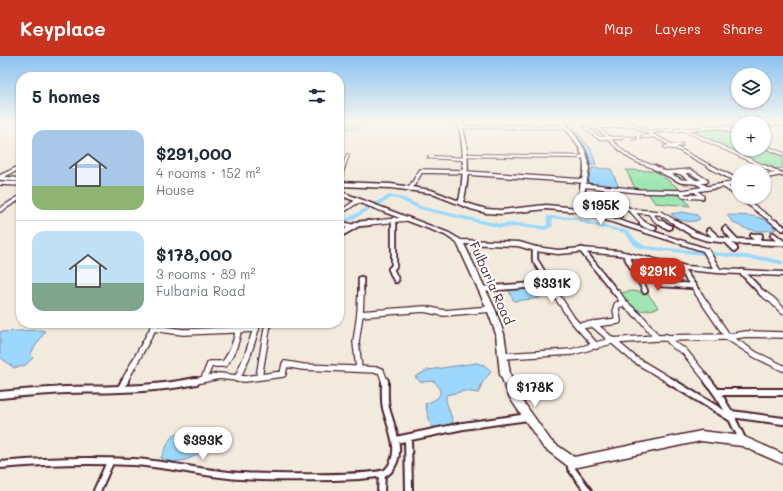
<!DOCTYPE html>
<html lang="en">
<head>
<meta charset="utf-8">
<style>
	:root { --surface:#fff; --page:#f6f6f7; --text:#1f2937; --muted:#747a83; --line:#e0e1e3; --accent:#c8321e }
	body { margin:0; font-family:Mali,sans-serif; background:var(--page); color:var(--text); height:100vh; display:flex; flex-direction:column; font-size:15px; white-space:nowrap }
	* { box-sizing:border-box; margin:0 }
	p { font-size:13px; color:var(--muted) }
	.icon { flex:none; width:22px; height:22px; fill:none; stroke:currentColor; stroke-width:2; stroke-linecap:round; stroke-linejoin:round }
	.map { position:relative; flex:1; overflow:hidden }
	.side { position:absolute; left:16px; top:16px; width:328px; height:256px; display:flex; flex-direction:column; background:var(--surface); border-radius:16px; box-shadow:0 1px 3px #0004 }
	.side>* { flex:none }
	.controls { position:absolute; left:731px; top:12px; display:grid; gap:8px }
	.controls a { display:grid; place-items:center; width:40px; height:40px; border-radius:50%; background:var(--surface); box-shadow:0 1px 3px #0004; font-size:20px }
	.price { position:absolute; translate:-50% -34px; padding:0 9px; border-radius:14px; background:#fff; color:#222; font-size:13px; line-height:26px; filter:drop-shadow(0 1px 2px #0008) }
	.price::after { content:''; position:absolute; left:50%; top:24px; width:12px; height:9px; margin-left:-6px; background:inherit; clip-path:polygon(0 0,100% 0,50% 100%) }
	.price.selected { background:var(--accent); color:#fff }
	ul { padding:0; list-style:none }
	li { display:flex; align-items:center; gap:12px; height:100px; padding:0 16px }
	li+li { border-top:1px solid var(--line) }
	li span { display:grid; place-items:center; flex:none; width:112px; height:80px; border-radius:12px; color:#555 }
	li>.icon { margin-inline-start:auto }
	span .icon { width:48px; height:48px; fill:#fffc; stroke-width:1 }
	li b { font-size:17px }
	h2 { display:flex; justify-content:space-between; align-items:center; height:48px; padding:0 16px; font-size:17px }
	header { display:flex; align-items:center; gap:24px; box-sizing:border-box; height:56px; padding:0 20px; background:var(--accent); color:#fff }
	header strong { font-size:19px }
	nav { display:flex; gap:22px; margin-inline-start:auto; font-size:14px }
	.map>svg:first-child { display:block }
	.green { fill:#9fe6b3; stroke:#74826f }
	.water { fill:#9cd8fd; stroke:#7b8ea9 }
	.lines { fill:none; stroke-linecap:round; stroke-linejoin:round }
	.canal { fill:#9cd8fd; fill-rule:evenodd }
	.street-far4-casing { stroke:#4a1f2b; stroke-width:4.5 }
	.street-far3-casing { stroke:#4a1f2b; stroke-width:6 }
	.street-far2-casing { stroke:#4a1f2b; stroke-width:8 }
	.street-far1-casing { stroke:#4a1f2b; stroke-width:8 }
	.street-casing { stroke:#4a1f2b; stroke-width:10 }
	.secondary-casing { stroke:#4a1f2b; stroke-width:3 }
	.street-far4 { stroke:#fff; stroke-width:2.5 }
	.street-far3 { stroke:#fff; stroke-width:3.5 }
	.street-far2 { stroke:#fff; stroke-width:4.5 }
	.street-far1 { stroke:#fff; stroke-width:5.5 }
	.street { stroke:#fff; stroke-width:6 }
	.secondary { fill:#fff; fill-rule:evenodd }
	.labels { text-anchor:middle; stroke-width:4; stroke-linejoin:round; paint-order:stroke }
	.near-street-label { font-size:13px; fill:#4a1f2b; stroke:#fff }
</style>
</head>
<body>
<header>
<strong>Keyplace</strong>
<nav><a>Map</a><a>Layers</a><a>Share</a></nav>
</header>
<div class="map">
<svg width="783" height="435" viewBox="0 0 783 435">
	<rect width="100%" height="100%" fill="#f2eadc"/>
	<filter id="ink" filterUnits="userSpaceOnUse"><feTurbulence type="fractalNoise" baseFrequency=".025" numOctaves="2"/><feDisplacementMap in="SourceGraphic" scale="8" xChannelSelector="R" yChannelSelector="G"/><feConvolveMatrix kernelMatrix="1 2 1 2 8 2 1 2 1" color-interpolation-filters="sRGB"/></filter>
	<g filter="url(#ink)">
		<g class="green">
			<polygon points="718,73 738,81 738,93 764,92 783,101 783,112 771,113 690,75"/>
			<polygon points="626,114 655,115 681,134 636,134"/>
			<polygon points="648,137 681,139 690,150 655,147"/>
			<path d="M632 235 647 237 659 252C635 257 635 255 619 237Z"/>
		</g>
		<g class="water">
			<polygon points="339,66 362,66 359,73 339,73"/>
			<polygon points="564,66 569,66 591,93 596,109 590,109 581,86"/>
			<polygon points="592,112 611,113 619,132 586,128"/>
			<path d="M682 156 697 159 700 163C692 168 677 165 671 158Z"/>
			<path d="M727 159C743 160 765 157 776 173 760 178 735 173 727 159Z"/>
			<polygon points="534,231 540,242 514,245 508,233"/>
			<path d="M39 274 45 275C41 283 34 291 30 299L33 302 24 310 14 312 0 301V276Z"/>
			<path d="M476 307 484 309 491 315C489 320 487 320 484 324 481 328 481 333 478 337L464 335 446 339V345L453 365 451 368 437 372 431 370 425 348C439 343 446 338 434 325L421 326 415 321 428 314Z"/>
			<path d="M175 378 206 382C205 402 176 411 161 402L170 383Z"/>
		</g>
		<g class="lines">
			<g class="canal">
				<polygon points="767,66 772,66 783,71 783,73"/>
				<polygon points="0,123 19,124 21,125 19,126 0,125"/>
				<polygon points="389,139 404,142 423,151 500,168 520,167 544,170 547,169 547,160 577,161 592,167 629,175 636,184 645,190 703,195 706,197 703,199 642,193 634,189 625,177 588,169 576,163 552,163 553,170 545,174 520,171 500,172 419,153 400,144 392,142 339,171 339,167"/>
				<polygon points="713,196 765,201 783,205 783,209 765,205 711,199 710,198 711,197"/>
			</g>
			<defs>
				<g id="street-far4">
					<polyline points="627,66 647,76 738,70"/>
					<polyline points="741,66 743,67"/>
					<polyline points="630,69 586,72 599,82 635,82"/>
					<polyline points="764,69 783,68"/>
					<polyline points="461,71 566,71"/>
					<polyline points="596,71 610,82"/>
					<polyline points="721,71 738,78"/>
					<polyline points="685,74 767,112"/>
					<polyline points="647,76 713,112"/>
					<polyline points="642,81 654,80"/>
					<path d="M608 82C617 90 625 100 637 105 643 108 649 108 655 112"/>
					<polyline points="764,90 783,98"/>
					<polyline points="676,92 665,91 681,89"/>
					<polyline points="465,99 584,101"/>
					<polyline points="429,101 465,103"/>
					<polyline points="343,112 348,99"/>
				</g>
				<g id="street-far3">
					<polyline points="654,111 665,117"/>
					<polyline points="711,111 738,125"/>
					<polyline points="765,111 783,119"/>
					<polyline points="680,116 696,126"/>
					<polyline points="680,116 665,117 681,125 696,126"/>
					<polyline points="680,116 690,115 706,125 696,126"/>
					<polyline points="466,117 583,125"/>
					<polyline points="0,121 21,111"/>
					<polyline points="764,121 778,118"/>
					<polyline points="0,122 21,124"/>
					<polyline points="696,126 707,132"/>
					<polyline points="0,127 21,128"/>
					<polyline points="341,128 341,116 343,111"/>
					<polyline points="582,129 638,135 683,136 738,127"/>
					<polyline points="723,129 738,139"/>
					<polyline points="410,133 421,115 466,116"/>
					<polyline points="681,136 684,140 702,141 695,134"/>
					<polyline points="740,141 777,168"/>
					<polyline points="614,151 620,160"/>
					<polyline points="0,154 21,141"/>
					<path d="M339 155C347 155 351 147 359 145"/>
					<polyline points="632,155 644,168"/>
					<polyline points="649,156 657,165 663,168"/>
					<polyline points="603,157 599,150 626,152 632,155 660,157 678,168"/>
					<polyline points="339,167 342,168"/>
					<polyline points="359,168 406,163"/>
					<polyline points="394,168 394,163"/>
				</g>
				<g id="street-far2">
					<polyline points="339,167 352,171"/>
					<polyline points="394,167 394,210 391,213 396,224"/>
					<polyline points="642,167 647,170 654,172"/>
					<polyline points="661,167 669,171"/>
					<polyline points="676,167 694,178 706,182 730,185 783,187"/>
					<polyline points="776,167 783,172"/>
					<polyline points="725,173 737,186"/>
					<polyline points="709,175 717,182"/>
					<polyline points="339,179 358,168 369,167"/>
					<polyline points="773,179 783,187"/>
					<polyline points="760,180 753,180 760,186"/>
					<polyline points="727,185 735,193"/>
					<polyline points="535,193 535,204 556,238"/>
					<polyline points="582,194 617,238"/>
					<path d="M626 199C632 212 640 222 645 235"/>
					<polyline points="650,204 659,228 693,230"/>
					<polyline points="680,211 699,238"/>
					<polyline points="742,216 763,238"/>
					<polyline points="482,233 549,228"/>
					<polyline points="361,238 361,223"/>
				</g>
				<g id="street-far1">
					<polyline points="555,237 572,263 596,290"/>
					<polyline points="617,237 624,247 643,264 657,282 728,281 698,237"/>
					<polyline points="762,237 772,244 783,255"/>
					<polyline points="360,258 424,253 444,257 491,253"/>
					<polyline points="593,268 634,303 672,326"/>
					<polyline points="578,270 618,265 616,253 617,249 624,247"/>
					<polyline points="153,272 183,276 256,273"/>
					<polyline points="783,279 746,278 728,281 756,299 783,312"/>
					<polyline points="666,281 675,290 684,295 709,326"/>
					<polyline points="503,300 572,296 611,285 657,282"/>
					<polyline points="359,313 356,286 360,258 361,237"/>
					<polyline points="259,321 268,267"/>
					<path d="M204 323 210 308H224C234 296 237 282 240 267"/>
					<polyline points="237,323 248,298 258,267"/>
					<polyline points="124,326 156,267"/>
					<polyline points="191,326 219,320 245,323 283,318 285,308 303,311 378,314 381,315 385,326"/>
				</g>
				<g id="street">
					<polyline points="670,325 733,363"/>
					<path d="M708 325C723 343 733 364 743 385"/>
					<polyline points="121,332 125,325"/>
					<polyline points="717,336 783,336"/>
					<path d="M0 339C22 337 45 335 67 334 110 333 154 334 196 325"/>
					<polyline points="731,358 783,365"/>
					<polyline points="408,382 409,435"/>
					<polyline points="396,384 463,370 528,361"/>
					<polyline points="573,407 571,412 588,435"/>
					<path d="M0 409C44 405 88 404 133 406 169 408 205 418 241 420 260 421 379 424 388 415 405 397 391 372 386 352 384 343 385 334 385 325"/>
					<polyline points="97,435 110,406"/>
					<polyline points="381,435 382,418"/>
				</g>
				<path id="secondary" d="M457 66H461C469 87 470 125 463 146L486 153 501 154 546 149 578 152C577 140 581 130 583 118 588 97 572 81 560 66H564C577 81 593 98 588 119 586 131 582 141 584 153L708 193 720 213 783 216V220L718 217 686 214 619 199 582 196 558 198 535 195 518 190 464 188 495 253 504 278 510 318 517 337 551 385 574 401 701 375 743 380 747 382 783 398V408L742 390 701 385 573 412 569 411 543 391 510 342 500 318 496 278 487 253 457 187 445 179 339 139V135L449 177 461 184 519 186 536 191 558 194 582 192 619 195 686 210 713 212 703 195 580 156 546 153 501 158 486 157 471 153 430 137 391 132 339 130V126L391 128 431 134 459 145C464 123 465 87 457 66Z"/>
			</defs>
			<use href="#street-far4" class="street-far4-casing"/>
			<use href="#street-far3" class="street-far3-casing"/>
			<use href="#street-far2" class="street-far2-casing"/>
			<use href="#street-far1" class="street-far1-casing"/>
			<use href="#street" class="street-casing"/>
			<use href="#secondary" class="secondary-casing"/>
			<use href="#street-far4" class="street-far4"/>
			<use href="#street-far3" class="street-far3"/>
			<use href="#street-far2" class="street-far2"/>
			<use href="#street-far1" class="street-far1"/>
			<use href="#street" class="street"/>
			<use href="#secondary" class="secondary"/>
		</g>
	</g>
	<linearGradient id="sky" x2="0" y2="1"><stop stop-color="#89c2f0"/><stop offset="0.52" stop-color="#f9f6ef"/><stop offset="1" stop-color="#f9f6ef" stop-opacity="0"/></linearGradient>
	<rect width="783" height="127" fill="url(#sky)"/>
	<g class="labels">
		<g class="near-street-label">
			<text transform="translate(492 227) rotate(66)" y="5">Fulbaria Road</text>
		</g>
	</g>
</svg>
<div class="controls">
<a><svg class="icon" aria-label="layers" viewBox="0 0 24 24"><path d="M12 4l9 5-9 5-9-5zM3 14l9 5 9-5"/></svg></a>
<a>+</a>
<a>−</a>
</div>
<b class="price" style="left:601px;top:170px">$195K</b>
<b class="price selected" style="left:658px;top:236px">$291K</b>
<b class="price" style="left:552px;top:248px">$331K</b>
<b class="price" style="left:535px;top:352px">$178K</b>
<b class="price" style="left:203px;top:405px">$393K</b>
<section class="side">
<h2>5 homes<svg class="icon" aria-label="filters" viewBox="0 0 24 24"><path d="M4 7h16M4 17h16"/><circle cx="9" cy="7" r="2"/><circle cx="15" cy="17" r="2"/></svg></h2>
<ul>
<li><span style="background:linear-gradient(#a9c7e8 70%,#8fb573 0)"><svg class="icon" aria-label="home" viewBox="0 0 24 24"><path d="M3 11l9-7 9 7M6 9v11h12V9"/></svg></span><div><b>$291,000</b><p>4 rooms · 152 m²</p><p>House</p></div></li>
<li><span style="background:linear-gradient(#bfe0f5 65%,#7fa58c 0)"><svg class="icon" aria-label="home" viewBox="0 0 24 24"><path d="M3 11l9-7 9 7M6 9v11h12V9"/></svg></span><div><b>$178,000</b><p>3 rooms · 89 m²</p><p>Fulbaria Road</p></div></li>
</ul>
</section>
</div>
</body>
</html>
